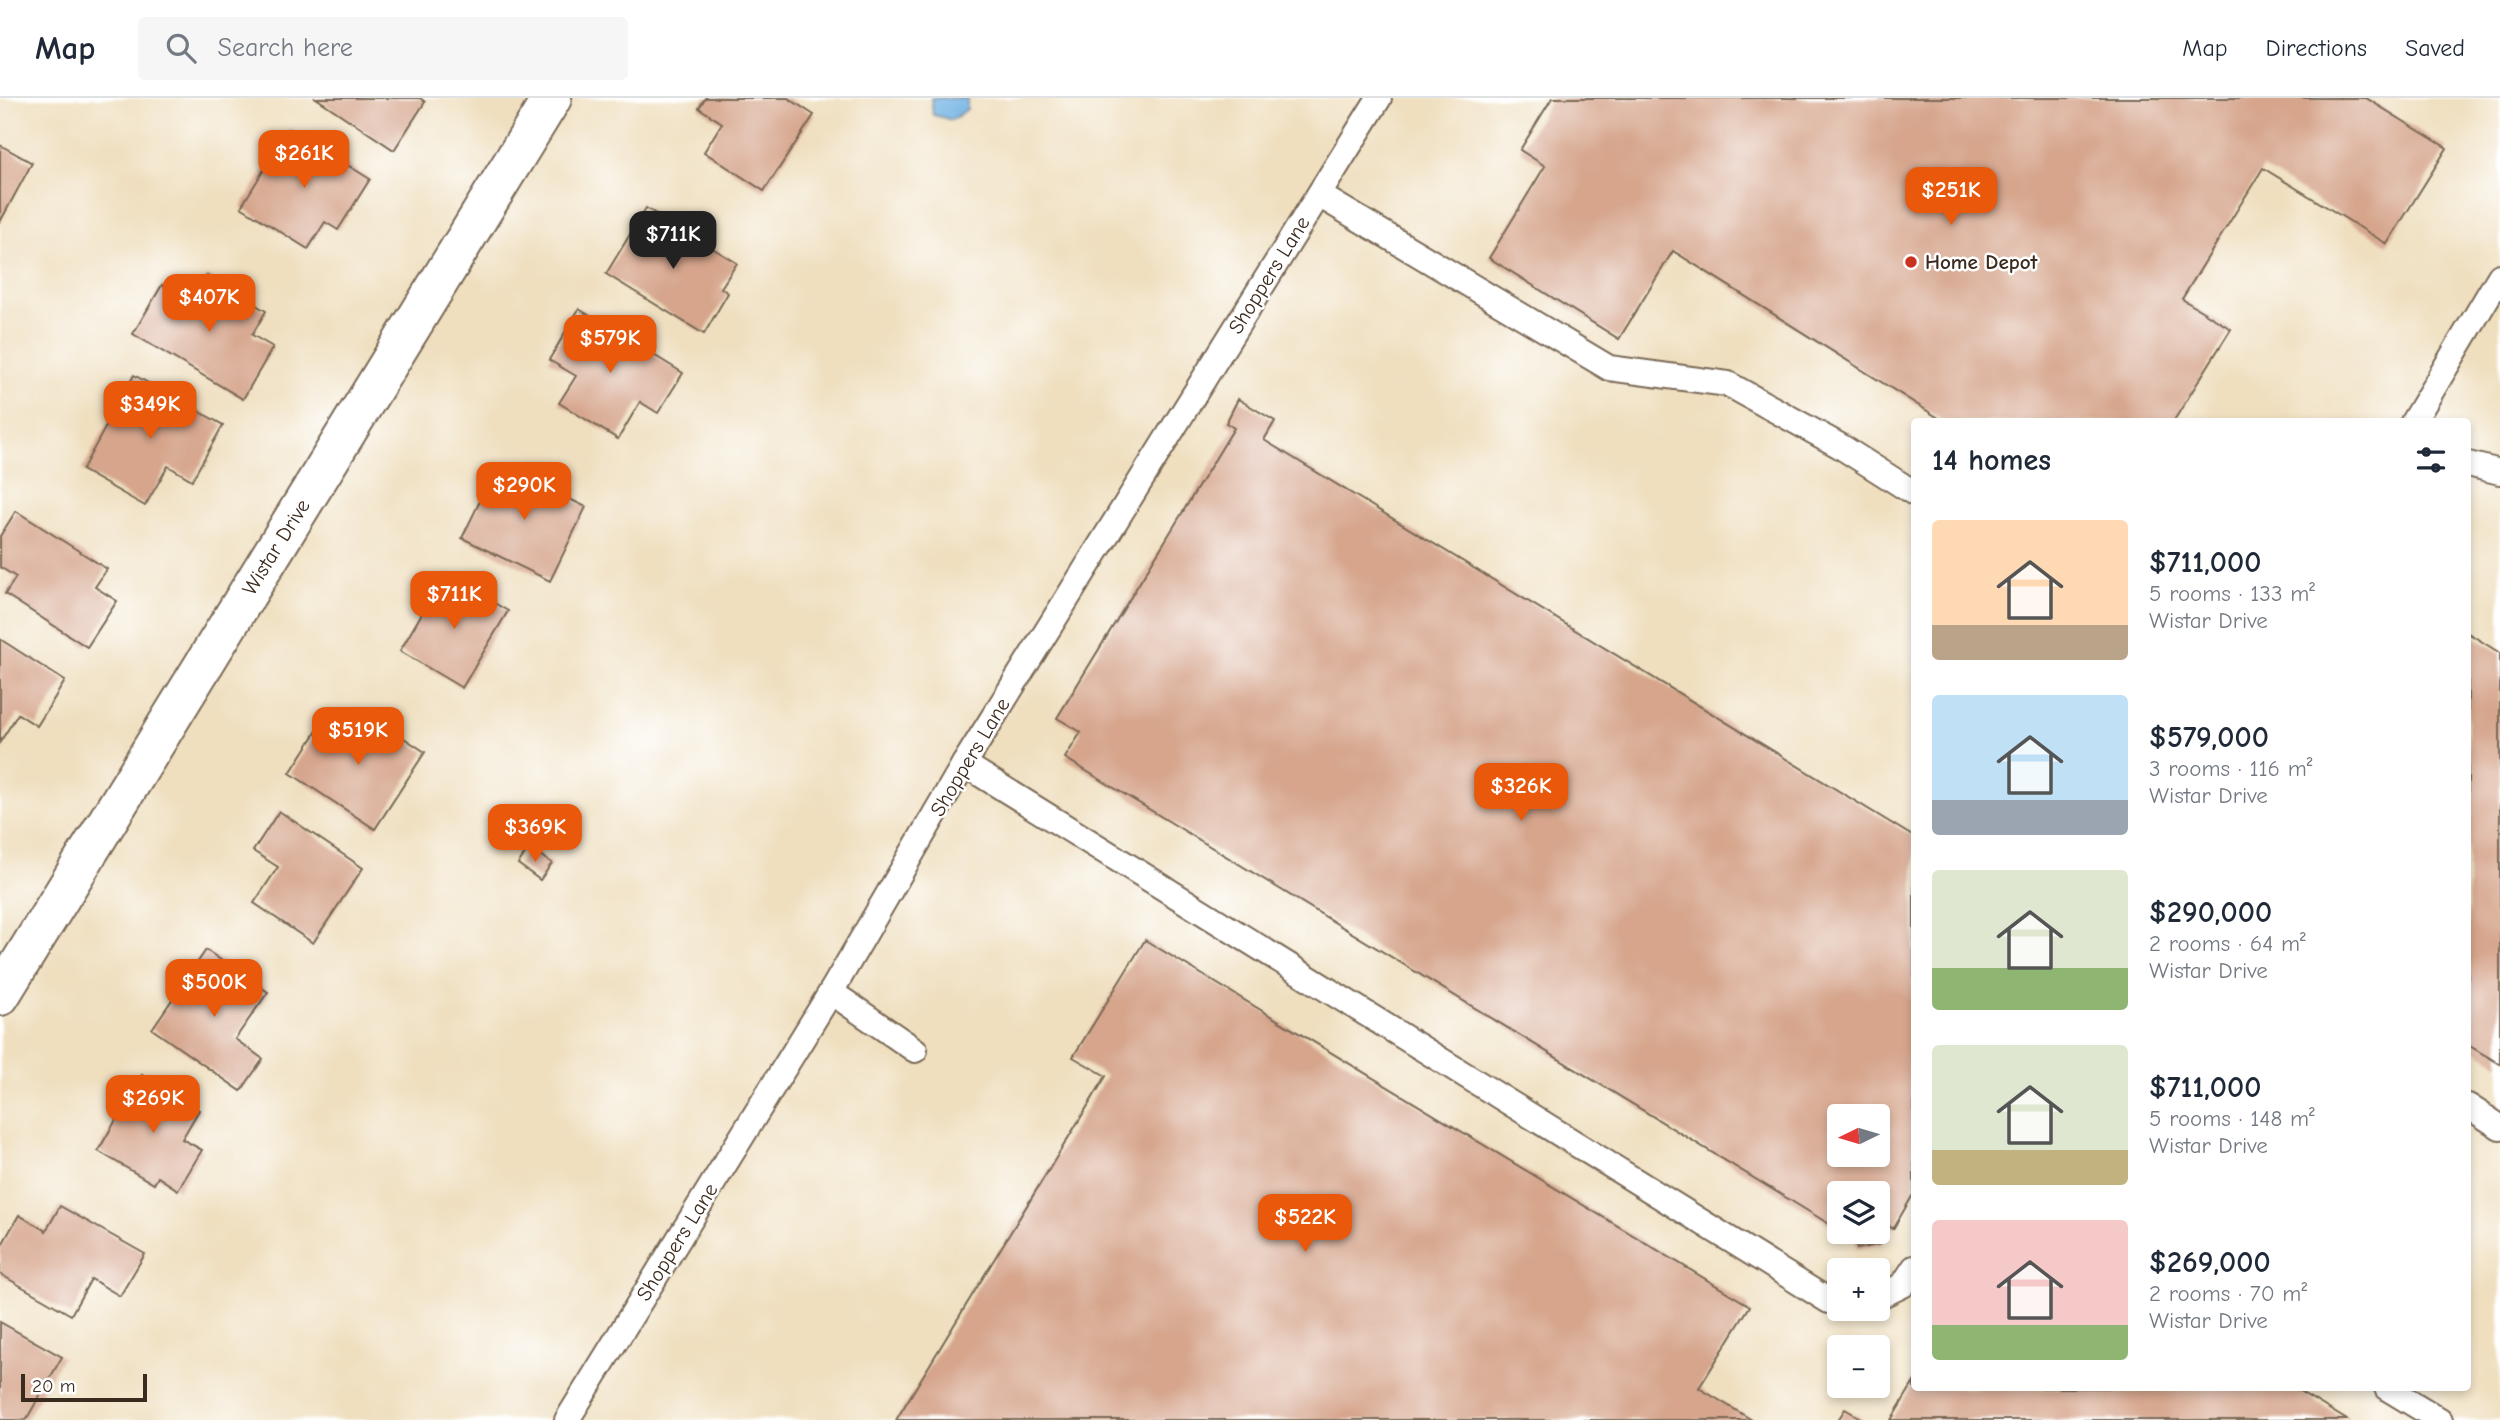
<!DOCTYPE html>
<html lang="en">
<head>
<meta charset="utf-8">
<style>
	:root { --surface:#fff; --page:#f6f6f7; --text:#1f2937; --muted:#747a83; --line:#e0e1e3; --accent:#ea580c }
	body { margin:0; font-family:"Comic Neue",sans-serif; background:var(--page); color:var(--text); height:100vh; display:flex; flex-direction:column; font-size:26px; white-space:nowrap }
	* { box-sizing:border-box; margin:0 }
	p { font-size:23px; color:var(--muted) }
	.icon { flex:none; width:38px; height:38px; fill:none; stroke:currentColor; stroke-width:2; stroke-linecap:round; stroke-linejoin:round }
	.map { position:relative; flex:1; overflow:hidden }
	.panel { position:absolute; left:1911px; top:320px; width:560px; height:973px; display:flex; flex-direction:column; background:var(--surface); border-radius:7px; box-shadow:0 4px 10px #0003 }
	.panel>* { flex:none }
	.needle { width:46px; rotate:265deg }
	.buttons { position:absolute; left:1827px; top:1006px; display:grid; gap:14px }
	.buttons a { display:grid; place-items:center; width:63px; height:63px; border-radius:7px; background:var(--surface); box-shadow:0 4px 10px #0003; font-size:35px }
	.scale { position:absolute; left:21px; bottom:18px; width:126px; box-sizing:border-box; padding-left:7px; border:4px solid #3b2a1e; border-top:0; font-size:19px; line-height:24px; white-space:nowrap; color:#3b2a1e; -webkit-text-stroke:5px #fff; paint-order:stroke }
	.price { position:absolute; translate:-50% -60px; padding:0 16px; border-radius:14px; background:var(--accent); color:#fff; font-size:23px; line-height:46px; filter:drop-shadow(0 2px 4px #0008) }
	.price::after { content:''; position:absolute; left:50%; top:42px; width:21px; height:16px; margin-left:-10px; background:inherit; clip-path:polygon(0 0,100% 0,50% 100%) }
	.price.selected { background:#222; color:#fff }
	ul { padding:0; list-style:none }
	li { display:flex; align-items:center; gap:21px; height:175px; padding:0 21px }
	li span { display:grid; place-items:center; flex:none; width:196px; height:140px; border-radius:7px; color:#555 }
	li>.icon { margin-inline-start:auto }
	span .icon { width:84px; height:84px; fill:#fffc; stroke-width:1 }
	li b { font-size:30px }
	h2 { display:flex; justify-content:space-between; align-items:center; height:84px; padding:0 21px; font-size:30px }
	header { display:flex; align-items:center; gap:42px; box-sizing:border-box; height:98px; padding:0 35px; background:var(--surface); border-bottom:2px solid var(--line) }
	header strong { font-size:33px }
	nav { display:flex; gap:38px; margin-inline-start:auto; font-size:24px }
	.search { width:490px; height:63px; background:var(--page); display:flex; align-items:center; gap:18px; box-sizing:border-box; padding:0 24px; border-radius:7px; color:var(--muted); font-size:26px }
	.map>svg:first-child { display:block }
	.water { fill:#6eb1e3; stroke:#546e80; stroke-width:2 }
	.building { fill:#d6a58c; fill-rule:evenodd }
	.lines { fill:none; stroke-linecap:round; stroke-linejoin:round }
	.lane-casing { stroke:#7a6956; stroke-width:28 }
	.street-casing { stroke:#7a6956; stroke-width:42 }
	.lane { stroke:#fff; stroke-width:24 }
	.street { stroke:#fff; stroke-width:38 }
	.poi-dot { fill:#c8321e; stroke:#fff; stroke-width:2.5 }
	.labels { text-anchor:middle; stroke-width:5; stroke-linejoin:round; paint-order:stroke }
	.poi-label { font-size:21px; font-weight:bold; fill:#3b2a1e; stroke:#fff; text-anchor:start }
	.street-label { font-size:21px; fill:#3b2a1e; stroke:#fff }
</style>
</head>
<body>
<header>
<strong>Map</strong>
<div class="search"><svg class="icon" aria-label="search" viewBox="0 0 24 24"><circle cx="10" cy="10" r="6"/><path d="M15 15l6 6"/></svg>Search here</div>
<nav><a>Map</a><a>Directions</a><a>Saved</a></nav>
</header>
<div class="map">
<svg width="2500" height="1322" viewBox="0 0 2500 1322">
	<rect width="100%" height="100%" fill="#fff"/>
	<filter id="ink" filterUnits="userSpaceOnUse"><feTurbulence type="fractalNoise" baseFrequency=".0143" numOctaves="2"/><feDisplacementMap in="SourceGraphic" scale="14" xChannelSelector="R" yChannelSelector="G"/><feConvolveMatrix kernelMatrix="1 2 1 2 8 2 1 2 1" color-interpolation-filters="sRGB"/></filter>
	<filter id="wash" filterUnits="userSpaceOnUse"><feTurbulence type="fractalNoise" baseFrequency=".00686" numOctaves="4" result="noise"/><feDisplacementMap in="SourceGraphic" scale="28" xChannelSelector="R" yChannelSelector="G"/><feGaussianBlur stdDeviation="1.57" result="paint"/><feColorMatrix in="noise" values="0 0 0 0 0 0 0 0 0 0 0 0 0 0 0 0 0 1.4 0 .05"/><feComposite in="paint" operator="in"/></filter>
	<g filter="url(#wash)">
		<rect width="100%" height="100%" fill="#efdfbf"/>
		<polygon class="water" points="931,0 967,0 967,11 952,22 933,17"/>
		<g id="blocks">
			<g class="building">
				<polygon points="316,0 420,0 425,4 394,52"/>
				<polygon points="705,0 788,0 814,17 764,93 704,54 722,25 699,10"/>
				<polygon points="1552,0 2366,0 2447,50 2387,146 2263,70 2182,201 2231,231 2173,324 1945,324 1673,153 1619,241 1489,160 1545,68 1520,52"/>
				<polygon points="289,31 370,81 338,132 325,124 308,151 241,109"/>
				<polygon points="0,47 32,65 0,124"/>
				<polygon points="646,110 737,165 721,190 728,195 704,236 606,176"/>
				<polygon points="207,178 266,213 252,237 273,249 243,301 133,236 162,187 191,205"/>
				<polygon points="579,211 683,275 658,315 640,304 618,341 559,305 576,278 549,262"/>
				<polygon points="134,277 223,327 192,382 168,368 145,408 82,372"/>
				<path d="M1238 301 1275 323 1264 342 1914 739V1095L1893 1131 1884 1124 1878 1126V1096H1839V1132L1065 660 1081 634 1057 620 1234 330 1226 325ZM1839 1018H1878V1057H1839Z"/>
				<polygon points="498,366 586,409 550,483 462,440"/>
				<polygon points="16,413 107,471 95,489 117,503 87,549 5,496 16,479 0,469 0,438"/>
				<polygon points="445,476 508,513 462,590 400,553"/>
				<polygon points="2468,535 2500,555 2500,966 2468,947"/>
				<polygon points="0,541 65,583 37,628 18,616 0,644"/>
				<polygon points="369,617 425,654 375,731 290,675 326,619 354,638"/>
				<polygon points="279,713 363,770 313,845 254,805 278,769 253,753"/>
				<polygon points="529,750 552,765 540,782 518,766"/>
				<polygon points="1145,842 1750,1208 1699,1290 1752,1322 896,1322 1106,978 1073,959"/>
				<polygon points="206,852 268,894 235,941 263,961 241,993 152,931"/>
				<polygon points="142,977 199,1012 182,1041 202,1052 178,1092 158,1079 154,1086 98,1053"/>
				<polygon points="60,1108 145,1156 120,1198 91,1181 71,1217 0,1176 0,1150 19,1117 46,1133"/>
				<polygon points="1853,1134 1879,1134 1881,1146 1857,1151"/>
				<polygon points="0,1224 62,1259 26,1322 0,1322"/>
				<polygon points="1914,1284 1914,1290 2294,1290 2347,1322 1891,1322"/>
				<polygon points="1845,1311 1864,1322 1838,1322"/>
			</g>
		</g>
	</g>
	<g filter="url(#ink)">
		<use href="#blocks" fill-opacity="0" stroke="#7a6956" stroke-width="2"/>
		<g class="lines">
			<defs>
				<g id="lane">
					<polyline points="1319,97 1609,270 1728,286 1840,348 1914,395"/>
					<polyline points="2413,324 2500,178"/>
					<polyline points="2468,366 2500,374"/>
					<polyline points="964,666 1829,1203 1839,1204"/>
					<polyline points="831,894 915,952"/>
					<polyline points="2468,1008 2500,1029"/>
					<polyline points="1878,1199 1903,1187 1914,1170"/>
					<polyline points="2387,1290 2440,1322"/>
					<polyline points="567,1322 831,894 964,666 1379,0"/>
				</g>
				<polyline id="street" points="0,898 552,0"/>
			</defs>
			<use href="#lane" class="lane-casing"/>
			<use href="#street" class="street-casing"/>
			<use href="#lane" class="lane"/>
			<use href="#street" class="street"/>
		</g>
	</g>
	<circle class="poi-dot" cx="1911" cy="164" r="7"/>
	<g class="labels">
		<g class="poi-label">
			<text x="1925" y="171">Home Depot</text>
		</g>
		<g class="street-label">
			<text transform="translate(1269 177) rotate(-58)" y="7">Shoppers Lane</text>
			<text transform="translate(276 449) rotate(-58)" y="7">Wistar Drive</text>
			<text transform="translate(970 659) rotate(-59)" y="7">Shoppers Lane</text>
			<text transform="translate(677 1144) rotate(-58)" y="7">Shoppers Lane</text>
		</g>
	</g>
</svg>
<div class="buttons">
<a><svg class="needle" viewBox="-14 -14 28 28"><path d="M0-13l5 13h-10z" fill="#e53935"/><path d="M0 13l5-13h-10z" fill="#747a83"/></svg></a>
<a><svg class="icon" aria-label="layers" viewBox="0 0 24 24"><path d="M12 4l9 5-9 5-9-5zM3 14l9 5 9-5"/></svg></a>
<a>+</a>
<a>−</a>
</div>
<div class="scale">20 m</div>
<b class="price" style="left:304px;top:92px">$261K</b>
<b class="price" style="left:1951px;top:129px">$251K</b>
<b class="price selected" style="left:673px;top:173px">$711K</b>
<b class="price" style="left:209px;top:236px">$407K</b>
<b class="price" style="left:610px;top:277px">$579K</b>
<b class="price" style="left:150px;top:343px">$349K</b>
<b class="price" style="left:524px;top:424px">$290K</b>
<b class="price" style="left:454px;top:533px">$711K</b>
<b class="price" style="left:358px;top:669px">$519K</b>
<b class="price" style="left:1521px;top:725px">$326K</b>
<b class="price" style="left:535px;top:766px">$369K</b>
<b class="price" style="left:214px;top:921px">$500K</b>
<b class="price" style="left:153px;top:1037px">$269K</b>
<b class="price" style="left:1305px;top:1156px">$522K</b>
<section class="panel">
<h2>14 homes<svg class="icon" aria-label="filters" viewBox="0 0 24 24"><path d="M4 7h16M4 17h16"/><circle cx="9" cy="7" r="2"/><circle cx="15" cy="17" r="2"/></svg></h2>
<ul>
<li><span style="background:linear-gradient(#ffd9b3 75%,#b9a48a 0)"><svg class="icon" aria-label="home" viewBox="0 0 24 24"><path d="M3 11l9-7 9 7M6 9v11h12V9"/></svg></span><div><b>$711,000</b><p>5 rooms · 133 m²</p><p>Wistar Drive</p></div></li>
<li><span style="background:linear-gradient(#bfe0f5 75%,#9aa5b1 0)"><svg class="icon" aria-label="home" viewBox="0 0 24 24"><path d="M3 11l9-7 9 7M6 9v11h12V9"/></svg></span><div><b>$579,000</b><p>3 rooms · 116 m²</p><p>Wistar Drive</p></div></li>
<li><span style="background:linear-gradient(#dfe7d0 70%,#8fb573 0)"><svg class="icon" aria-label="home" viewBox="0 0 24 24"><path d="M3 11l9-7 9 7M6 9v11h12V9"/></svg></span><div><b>$290,000</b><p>2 rooms · 64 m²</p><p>Wistar Drive</p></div></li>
<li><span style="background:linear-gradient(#dfe7d0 75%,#c2b280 0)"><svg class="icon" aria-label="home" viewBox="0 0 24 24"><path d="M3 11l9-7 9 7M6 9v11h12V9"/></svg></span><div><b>$711,000</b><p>5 rooms · 148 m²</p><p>Wistar Drive</p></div></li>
<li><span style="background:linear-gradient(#f6c9c9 75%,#8fb573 0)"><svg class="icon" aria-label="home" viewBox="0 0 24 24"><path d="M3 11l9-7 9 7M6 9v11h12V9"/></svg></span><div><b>$269,000</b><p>2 rooms · 70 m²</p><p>Wistar Drive</p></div></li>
</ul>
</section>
</div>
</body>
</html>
